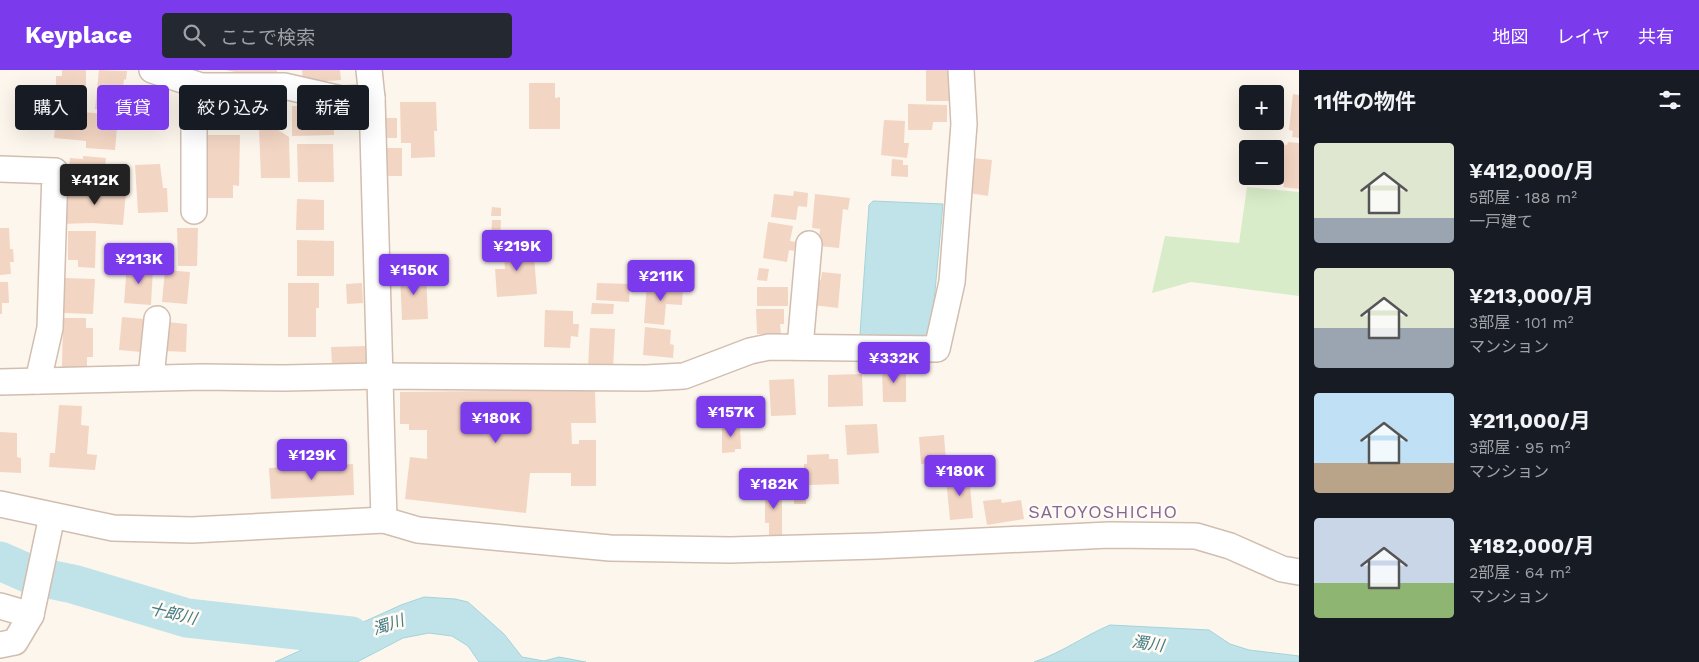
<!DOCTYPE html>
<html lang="ja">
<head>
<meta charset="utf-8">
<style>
	:root { --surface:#171b24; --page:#242831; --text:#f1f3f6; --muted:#9ea1a6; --accent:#7c3aed }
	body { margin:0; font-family:"Work Sans","Noto Sans JP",sans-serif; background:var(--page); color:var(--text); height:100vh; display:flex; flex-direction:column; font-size:19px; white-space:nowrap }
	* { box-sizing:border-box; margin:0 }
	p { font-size:16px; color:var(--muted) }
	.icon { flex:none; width:28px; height:28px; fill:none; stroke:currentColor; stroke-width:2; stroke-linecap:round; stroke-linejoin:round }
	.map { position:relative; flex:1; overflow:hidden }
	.drawer { display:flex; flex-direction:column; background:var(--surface); width:400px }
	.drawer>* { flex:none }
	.hud { position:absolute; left:15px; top:15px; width:475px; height:45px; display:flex; gap:10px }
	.fabs { position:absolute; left:1239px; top:15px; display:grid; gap:10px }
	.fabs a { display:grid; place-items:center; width:45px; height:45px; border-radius:5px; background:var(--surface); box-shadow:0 5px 20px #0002; font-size:25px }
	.price { position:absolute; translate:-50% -42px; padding:0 11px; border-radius:5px; background:var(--accent); color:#fff; font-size:16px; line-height:32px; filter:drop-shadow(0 1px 2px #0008) }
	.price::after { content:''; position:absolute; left:50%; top:30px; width:15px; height:11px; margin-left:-8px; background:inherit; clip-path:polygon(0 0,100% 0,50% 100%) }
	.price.selected { background:#222; color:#fff }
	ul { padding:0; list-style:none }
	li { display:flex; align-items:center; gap:15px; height:125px; padding:0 15px }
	li span { display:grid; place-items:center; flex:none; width:140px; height:100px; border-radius:5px; color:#555 }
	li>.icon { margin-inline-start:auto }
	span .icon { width:60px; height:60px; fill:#fffc; stroke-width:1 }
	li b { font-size:21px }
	h2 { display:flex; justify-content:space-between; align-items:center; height:60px; padding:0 15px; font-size:21px }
	.chip { padding:0 18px; border-radius:5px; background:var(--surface); box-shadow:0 5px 20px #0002; font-size:18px; line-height:45px }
	.chip.selected { background:var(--accent); color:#fff }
	header { display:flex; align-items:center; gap:30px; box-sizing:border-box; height:70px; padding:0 25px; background:var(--accent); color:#fff }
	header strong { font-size:24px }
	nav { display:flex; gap:28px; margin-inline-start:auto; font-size:18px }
	.search { width:350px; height:45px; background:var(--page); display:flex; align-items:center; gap:12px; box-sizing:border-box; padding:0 18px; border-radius:5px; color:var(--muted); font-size:19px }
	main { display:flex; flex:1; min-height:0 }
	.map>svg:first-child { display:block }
	.green { fill:#d8ecc9 }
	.water { fill:#bfe3e8; stroke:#a5d3da }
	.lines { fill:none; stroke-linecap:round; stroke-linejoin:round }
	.river { stroke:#bfe3e8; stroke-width:39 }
	.building { fill:#f3d5c3 }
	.minor-casing { stroke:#d1beb0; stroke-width:28 }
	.minor { stroke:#fff; stroke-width:25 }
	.labels { text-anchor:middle; stroke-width:5; stroke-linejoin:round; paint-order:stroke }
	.water-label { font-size:16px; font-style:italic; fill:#437c86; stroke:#fffaf3 }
	.quarter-label { font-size:18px; letter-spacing:1px; fill:#846695; stroke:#fffaf3 }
</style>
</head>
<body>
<header>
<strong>Keyplace</strong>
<div class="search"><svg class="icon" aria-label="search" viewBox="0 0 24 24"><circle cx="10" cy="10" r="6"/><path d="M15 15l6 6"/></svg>ここで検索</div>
<nav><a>地図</a><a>レイヤ</a><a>共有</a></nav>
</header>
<main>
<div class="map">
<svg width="1299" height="592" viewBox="0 0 1299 592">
	<rect width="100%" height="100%" fill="#fdf6ec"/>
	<polygon class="green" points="1247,117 1299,122 1299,226 1191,212 1152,223 1165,166 1239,173"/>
	<g class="water">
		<polygon points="873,131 943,134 931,265 920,269 866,269 860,264 869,135"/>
		<polygon points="424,527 455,529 468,532 504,564 522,587 544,591 559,587 586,592 479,592 468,576 452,566 429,563 403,568 357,592 275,592 401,535"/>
		<path d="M1110 555 1209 560 1230 574 1249 580 1299 586V592H1034C1061 583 1084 566 1110 555Z"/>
	</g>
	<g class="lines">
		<polyline class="river" points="0,491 34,506 73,514 187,548 351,566"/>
	</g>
	<g class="building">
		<polygon points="62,0 86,0 86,35 56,35 56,6 62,6"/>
		<polygon points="99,0 127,1 126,10 124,9 120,42 95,39"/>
		<polygon points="225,0 277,0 277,5 240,3"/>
		<polygon points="302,0 340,0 341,10 315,12 315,10 303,11"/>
		<rect x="926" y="0" width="26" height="31"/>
		<polygon points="529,13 555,13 555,28 560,27 560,59 529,59"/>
		<polygon points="146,16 167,17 165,57 138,56 140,21 146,21"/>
		<polygon points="1293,24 1299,25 1299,68 1292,67 1293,61 1289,60"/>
		<polygon points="400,32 436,32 437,61 434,61 435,87 411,88 411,73 401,73"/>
		<polygon points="908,34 947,35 947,52 933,52 932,60 908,60"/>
		<polygon points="330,35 330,42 338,42 338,54 334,55 334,65 292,66 292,36"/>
		<polygon points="57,40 118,45 115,80 86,78 86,71 54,68"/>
		<polygon points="123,44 133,45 132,59 122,58"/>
		<rect x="385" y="48" width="12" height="20"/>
		<polygon points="884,50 905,51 904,73 909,73 907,88 881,85"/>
		<polygon points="274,57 289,67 290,108 261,108 259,58"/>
		<polygon points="206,65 240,65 239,116 233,115 233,128 206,128"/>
		<polygon points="1288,72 1299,73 1299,119 1283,117 1284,114 1274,113 1279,74 1287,75"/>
		<polygon points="297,74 333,74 334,112 298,112"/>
		<rect x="386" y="78" width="16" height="28"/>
		<polygon points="83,86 106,88 103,114 68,110 70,88 83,89"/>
		<polygon points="973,88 992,90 988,126 969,123"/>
		<polygon points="892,89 903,90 903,95 908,95 908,107 891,106"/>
		<polygon points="160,94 163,118 167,118 168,142 138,143 135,95"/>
		<polygon points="68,116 126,121 123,155 92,153 60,154 66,141"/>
		<polygon points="794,121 808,123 807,137 798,136 796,150 771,147 774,124 793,126"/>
		<polygon points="815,124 850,128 848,140 843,139 839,178 818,176 820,159 812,158"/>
		<polygon points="297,129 324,130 324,160 296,160"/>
		<polygon points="492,137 501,138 501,146 491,146"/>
		<polygon points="492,150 501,150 500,171 491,171"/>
		<polygon points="768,152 793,156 790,171 796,172 794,181 789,180 787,192 763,188"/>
		<polygon points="0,158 9,158 10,179 13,179 14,192 10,192 11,204 0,205"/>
		<polygon points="177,158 198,158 197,196 178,196"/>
		<polygon points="68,161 96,161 95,198 78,197 78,190 68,190"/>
		<polygon points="297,170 334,171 334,206 297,206"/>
		<polygon points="533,173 537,224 497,227 495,199 505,199 503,175"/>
		<polygon points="127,195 153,197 151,235 124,233"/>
		<polygon points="759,198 769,199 767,211 757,210"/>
		<polygon points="165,200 190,202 187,234 162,232"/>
		<polygon points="822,202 841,204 838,238 813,235 816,209 821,210"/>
		<polygon points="426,203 428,249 402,250 400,204"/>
		<polygon points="65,208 95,209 93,244 63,243"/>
		<polygon points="0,212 8,212 9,233 2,233 2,244 0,244"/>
		<polygon points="288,213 319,213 319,238 316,238 316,267 288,267"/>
		<polygon points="362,213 363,233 347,234 346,214"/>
		<polygon points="597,213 630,214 629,232 596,230"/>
		<polygon points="647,214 683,216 682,235 666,234 664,255 644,253"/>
		<rect x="757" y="217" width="31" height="19"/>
		<polygon points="592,233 614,234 613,244 591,244"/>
		<polygon points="756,239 784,239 784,254 780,254 781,264 757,264"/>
		<polygon points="545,240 573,241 573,254 579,254 578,267 571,266 570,278 544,277"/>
		<polygon points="122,247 144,249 141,282 119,280"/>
		<polygon points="63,248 86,248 86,258 93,258 93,287 87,287 87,297 62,297"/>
		<polygon points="167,252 187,254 186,282 165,281"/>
		<polygon points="645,257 671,260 670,274 674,275 673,288 643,285"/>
		<polygon points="590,258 615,259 613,299 588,298"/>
		<polygon points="366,276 366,293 332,294 331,277"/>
		<polygon points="882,297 906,297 906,332 883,332"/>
		<polygon points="862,304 863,336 828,337 828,305"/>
		<polygon points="794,309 796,345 771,346 769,310"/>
		<polygon points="595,320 596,353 571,353 572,374 579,374 579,370 596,370 596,416 571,416 571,403 530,403 526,443 405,429 410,387 427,389 427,360 409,360 409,354 400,354 400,322"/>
		<polygon points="59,335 82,336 81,355 89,356 87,384 97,385 95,400 49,397 50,383 55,383"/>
		<polygon points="740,354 741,379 735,379 735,382 722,383 722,355"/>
		<polygon points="877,354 879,383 847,385 845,355"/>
		<polygon points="0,362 17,363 17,387 21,388 21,403 0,402"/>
		<polygon points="944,365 946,392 921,394 919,367"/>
		<polygon points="829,384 829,389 838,389 839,414 809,415 809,405 804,405 804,394 807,394 807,385"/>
		<polygon points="353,394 354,425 271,429 269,398"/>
		<polygon points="969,405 973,448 950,450 946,407"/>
		<polygon points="765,418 782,418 782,465 769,465 769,453 765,453"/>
		<rect x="794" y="421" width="12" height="13"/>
		<polygon points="1001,429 1002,433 1021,430 1024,449 987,455 983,431"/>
	</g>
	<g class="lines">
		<defs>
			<g id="minor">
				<polyline points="152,0 201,16 284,16 341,29 372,28"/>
				<polyline points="369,0 372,28 384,450"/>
				<polyline points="0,99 55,101 50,258 38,311"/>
				<polyline points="194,141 194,14"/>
				<polyline points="800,277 809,174"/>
				<polyline points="151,307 157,249"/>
				<polyline points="0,312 202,307 284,308 380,306 646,308 684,306 750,281 769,277 937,279 952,212 964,54 961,0"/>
				<polyline points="0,434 113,458 192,460 384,450 418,460 610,478 730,480 876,476 1109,465 1196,466 1230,476 1282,499 1299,502"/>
				<polyline points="0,536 31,545"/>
				<polyline points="0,575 15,572 31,545 52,446"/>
			</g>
		</defs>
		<use href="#minor" class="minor-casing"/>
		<use href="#minor" class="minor"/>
	</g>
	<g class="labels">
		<g class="water-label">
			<text transform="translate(173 543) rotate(13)" y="6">十郎川</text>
			<text transform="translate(388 554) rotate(-18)" y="6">濁川</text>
			<text transform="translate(1148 573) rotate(8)" y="6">濁川</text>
		</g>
		<g class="quarter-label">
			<text x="1103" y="448">SATOYOSHICHO</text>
		</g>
	</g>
</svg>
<div class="fabs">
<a>+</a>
<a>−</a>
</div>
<b class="price selected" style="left:95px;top:136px">¥412K</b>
<b class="price" style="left:517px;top:202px">¥219K</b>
<b class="price" style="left:139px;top:215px">¥213K</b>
<b class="price" style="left:414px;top:226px">¥150K</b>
<b class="price" style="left:661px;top:232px">¥211K</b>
<b class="price" style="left:894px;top:314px">¥332K</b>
<b class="price" style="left:731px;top:368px">¥157K</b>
<b class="price" style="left:496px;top:374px">¥180K</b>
<b class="price" style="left:312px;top:411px">¥129K</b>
<b class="price" style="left:960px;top:427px">¥180K</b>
<b class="price" style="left:774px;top:440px">¥182K</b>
<div class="hud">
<a class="chip">購入</a>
<a class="chip selected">賃貸</a>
<a class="chip">絞り込み</a>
<a class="chip">新着</a>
</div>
</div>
<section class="drawer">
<h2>11件の物件<svg class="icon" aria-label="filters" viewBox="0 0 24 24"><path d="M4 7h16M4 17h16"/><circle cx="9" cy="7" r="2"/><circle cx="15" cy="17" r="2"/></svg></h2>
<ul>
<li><span style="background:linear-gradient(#dfe7d0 75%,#9aa5b1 0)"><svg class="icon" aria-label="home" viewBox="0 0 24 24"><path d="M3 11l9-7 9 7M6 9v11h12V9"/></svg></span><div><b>¥412,000/月</b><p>5部屋 · 188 m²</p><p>一戸建て</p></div></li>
<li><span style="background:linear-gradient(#dfe7d0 60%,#9aa5b1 0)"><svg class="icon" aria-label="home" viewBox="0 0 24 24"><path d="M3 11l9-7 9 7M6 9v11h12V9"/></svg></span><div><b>¥213,000/月</b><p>3部屋 · 101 m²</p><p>マンション</p></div></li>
<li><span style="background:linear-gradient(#bfe0f5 70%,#b9a48a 0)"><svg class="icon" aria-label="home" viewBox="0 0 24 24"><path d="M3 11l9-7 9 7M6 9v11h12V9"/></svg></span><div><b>¥211,000/月</b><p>3部屋 · 95 m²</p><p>マンション</p></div></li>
<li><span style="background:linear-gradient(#c9d6e8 65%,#8fb573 0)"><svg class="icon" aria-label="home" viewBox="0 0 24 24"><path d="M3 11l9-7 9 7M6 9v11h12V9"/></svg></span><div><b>¥182,000/月</b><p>2部屋 · 64 m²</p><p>マンション</p></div></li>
</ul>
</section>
</main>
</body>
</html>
